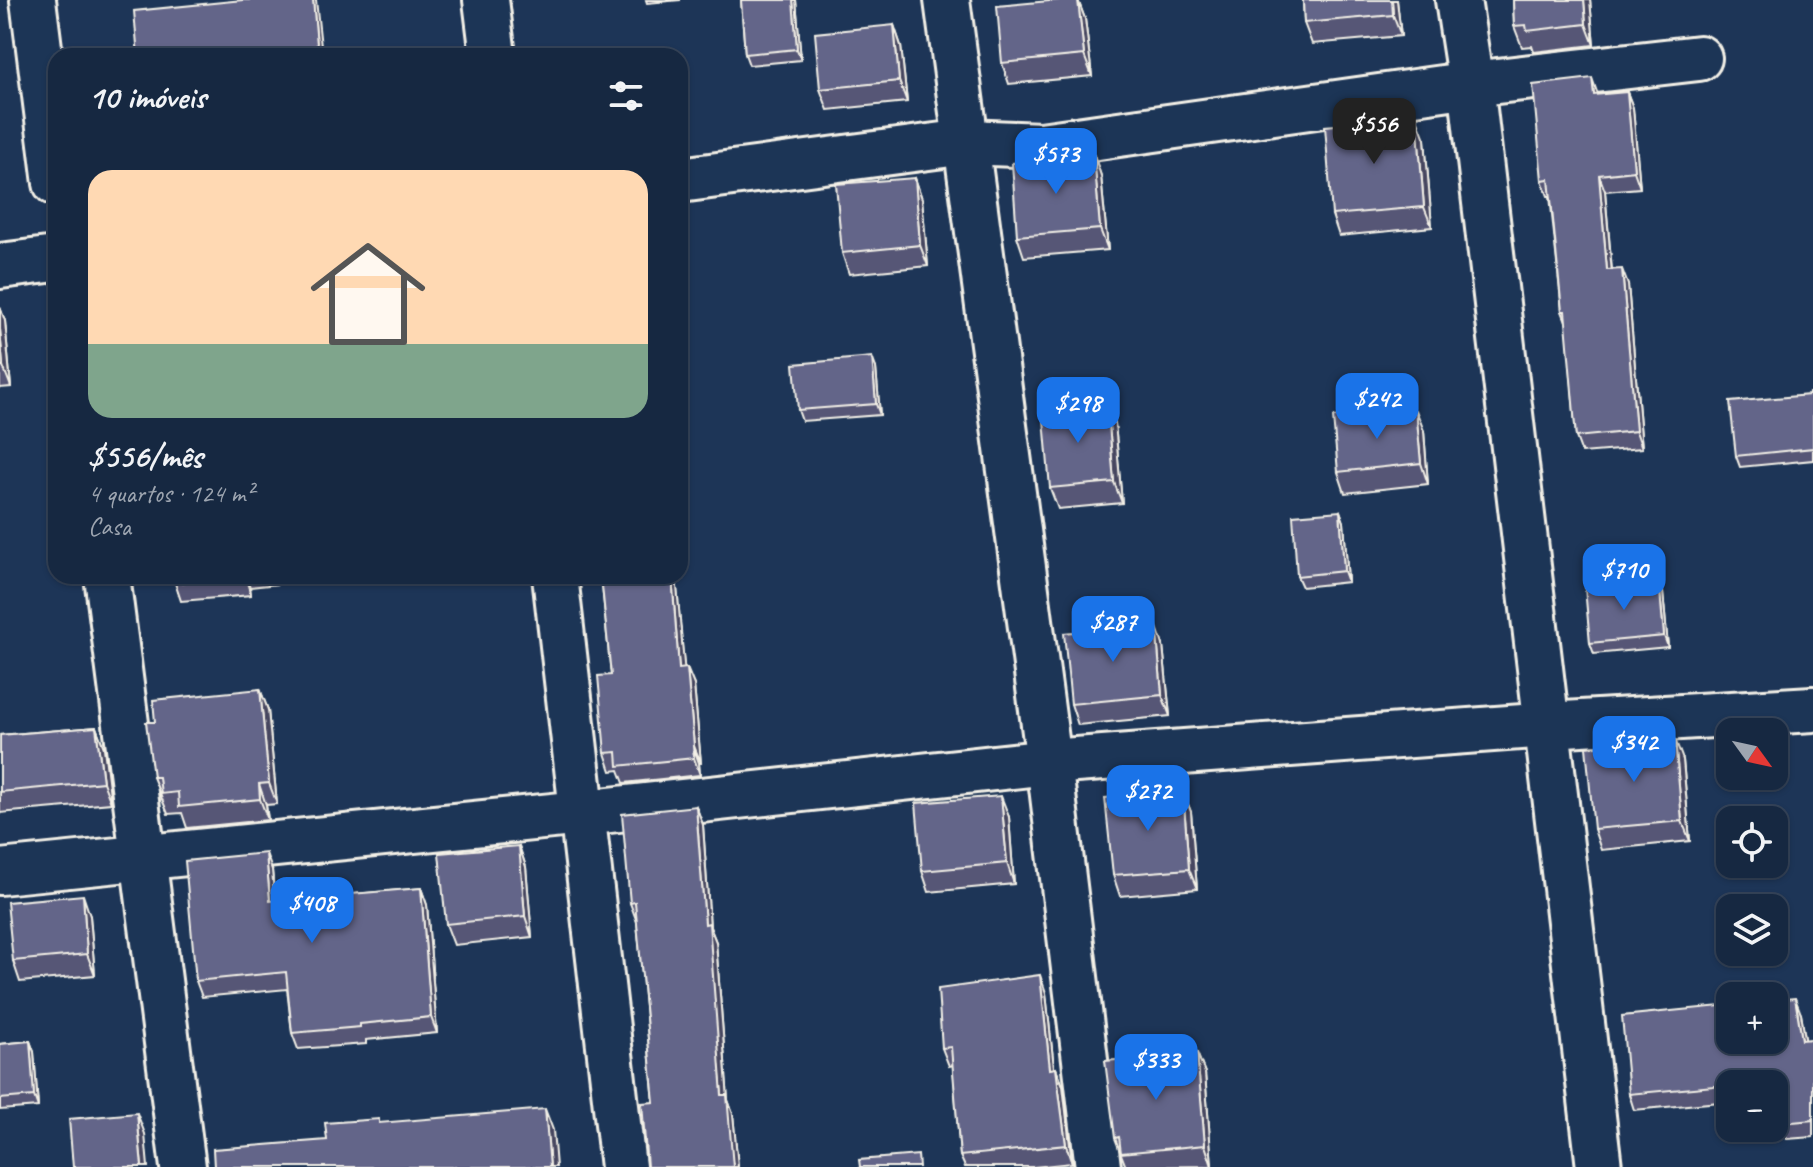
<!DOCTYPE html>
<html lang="pt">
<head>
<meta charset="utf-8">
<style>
	:root { --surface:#162841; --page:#1f3048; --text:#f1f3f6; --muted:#9ea6b1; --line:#35445a; --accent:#1a73e8 }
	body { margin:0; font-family:Caveat,sans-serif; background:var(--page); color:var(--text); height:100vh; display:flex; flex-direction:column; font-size:30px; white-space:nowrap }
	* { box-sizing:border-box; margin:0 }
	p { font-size:26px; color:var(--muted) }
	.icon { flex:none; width:44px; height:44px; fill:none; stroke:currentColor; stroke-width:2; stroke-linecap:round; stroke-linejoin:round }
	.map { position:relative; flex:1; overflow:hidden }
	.details { position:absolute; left:48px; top:48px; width:640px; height:536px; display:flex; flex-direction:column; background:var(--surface); border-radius:24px; box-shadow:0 2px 6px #0004,0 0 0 2px var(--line) }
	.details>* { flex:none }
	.needle { width:52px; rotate:123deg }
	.buttons { position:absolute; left:1716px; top:718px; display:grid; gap:16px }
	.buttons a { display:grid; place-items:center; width:72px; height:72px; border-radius:16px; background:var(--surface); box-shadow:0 2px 6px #0004,0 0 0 2px var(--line); font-size:40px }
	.price { position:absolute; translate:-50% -68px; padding:0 18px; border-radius:16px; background:var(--accent); color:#fff; font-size:26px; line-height:52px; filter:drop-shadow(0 2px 4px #0008) }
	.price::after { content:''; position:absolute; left:50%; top:48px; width:24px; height:18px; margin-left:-12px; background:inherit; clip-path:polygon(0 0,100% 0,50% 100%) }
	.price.selected { background:#222; color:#fff }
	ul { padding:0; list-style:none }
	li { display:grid; align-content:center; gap:16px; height:424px; padding:0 40px }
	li+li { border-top:2px solid var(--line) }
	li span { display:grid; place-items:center; height:248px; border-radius:24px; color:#555 }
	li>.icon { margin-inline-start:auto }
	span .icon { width:144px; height:144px; fill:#fffc; stroke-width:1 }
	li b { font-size:34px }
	h2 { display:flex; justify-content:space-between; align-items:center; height:96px; padding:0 40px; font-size:34px }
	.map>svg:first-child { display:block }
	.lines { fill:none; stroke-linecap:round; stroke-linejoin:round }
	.street-casing { stroke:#f4f1e8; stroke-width:50 }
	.street { stroke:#1d3557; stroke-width:44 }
	.wall { fill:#565776; stroke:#f4f1e8; stroke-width:2 }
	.shaded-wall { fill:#464760; stroke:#f4f1e8; stroke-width:2 }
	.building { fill:#646589; stroke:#f4f1e8; stroke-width:2 }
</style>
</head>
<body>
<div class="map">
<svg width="1813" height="1167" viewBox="0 0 1813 1167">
	<rect width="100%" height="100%" fill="#1d3557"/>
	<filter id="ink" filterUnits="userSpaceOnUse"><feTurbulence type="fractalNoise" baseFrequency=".0125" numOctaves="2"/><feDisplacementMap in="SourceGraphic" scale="16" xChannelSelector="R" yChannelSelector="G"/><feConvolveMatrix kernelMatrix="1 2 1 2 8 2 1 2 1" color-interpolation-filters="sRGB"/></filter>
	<g filter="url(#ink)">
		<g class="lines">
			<defs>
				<g id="street">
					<polyline points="33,0 56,183"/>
					<polyline points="486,0 493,56"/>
					<polyline points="947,0 1049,762 1098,1167"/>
					<polyline points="1458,0 1471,84 1599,1167"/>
					<polyline points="680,180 966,142 1041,145 1471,84 1699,58"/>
					<polyline points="0,266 56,259"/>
					<polyline points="107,576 183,1167"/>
					<polyline points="555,576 623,1167"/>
					<polyline points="0,872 582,813 1049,762 1548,725 1813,709"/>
				</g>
			</defs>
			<use href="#street" class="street-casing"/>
			<use href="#street" class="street"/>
		</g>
		<g class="wall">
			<polygon points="646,0 681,0 647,3"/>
			<polygon points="741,0 796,0 801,60 749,65 745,54"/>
			<polygon points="1078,0 1085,19 1092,76 1009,84 1002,63"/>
			<polygon points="1303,0 1397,0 1401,36 1312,44 1304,23"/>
			<polygon points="1513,0 1590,0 1594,45 1534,52 1532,46 1522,47 1514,26"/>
			<polygon points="894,25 901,46 907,102 828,110 820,89"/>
			<polygon points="1627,92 1633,108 1640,188 1605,191 1612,270 1628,285 1642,448 1582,453 1576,437 1567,324 1562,311 1550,196 1548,196 1542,180 1598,95"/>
			<polygon points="1425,139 1432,227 1339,236 1332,215"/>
			<polygon points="1094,155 1101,176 1108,250 1024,257 1017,236"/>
			<polygon points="915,178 922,199 928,266 849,274 842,253"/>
			<polygon points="0,307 5,321 11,387 0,388"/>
			<polygon points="876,368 880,415 802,421 798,410"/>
			<polygon points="1813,393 1813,460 1740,467 1736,456"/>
			<polygon points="1115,423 1122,503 1058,509 1050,488"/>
			<polygon points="1424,431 1428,484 1345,493 1338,472"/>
			<polygon points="1340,511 1344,522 1348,582 1302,587 1297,576"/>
			<polygon points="174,576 354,576 250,587 251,595 181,601 175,583"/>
			<polygon points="601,576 676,576 684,668 694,685 701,763 699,763 700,775 624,783 619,770 611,771 605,753 611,675"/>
			<polygon points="1659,581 1663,592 1668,647 1594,654 1590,643"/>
			<polygon points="1163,645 1170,716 1078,725 1071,704"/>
			<polygon points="260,689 268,710 277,804 266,805 268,820 187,828 182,813 168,814 153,777 155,722"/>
			<polygon points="96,727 104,748 111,803 0,813 0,735"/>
			<polygon points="1683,760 1690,841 1601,850 1594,829"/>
			<polygon points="1183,791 1191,812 1197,889 1120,896 1113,875"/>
			<polygon points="696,806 703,825 710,927 716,942 728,1100 733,1114 738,1167 647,1167 654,1102 637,922 630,903"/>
			<polygon points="1009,817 1014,884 929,892 922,871"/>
			<polygon points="519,846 526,867 532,937 454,945 446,924"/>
			<polygon points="272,870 275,901 421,888 427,905 437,1033 366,1040 366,1044 298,1049 292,1033 287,989 202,997 196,981"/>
			<polygon points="90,916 95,975 20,982 13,961"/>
			<polygon points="1046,993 1054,1068 1056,1068 1063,1086 1072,1163 1033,1167 965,1167 960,1156 953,1065 949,1066 942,1048"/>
			<polygon points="1801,1014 1805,1040 1813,1039 1813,1137 1787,1139 1782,1123 1779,1096 1774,1097 1774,1084 1730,1084 1730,1101 1634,1110 1629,1094"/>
			<polygon points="30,1041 34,1052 38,1107 0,1110 0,1044"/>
			<polygon points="1197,1053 1205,1073 1212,1166 1126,1167 1115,1138"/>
		</g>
		<g class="shaded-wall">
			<polygon points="313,0 316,0 322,56 318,56"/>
			<polygon points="793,0 796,0 801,60 797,49"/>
			<polygon points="1078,0 1085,19 1092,76 1084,55"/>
			<polygon points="1392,0 1397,0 1401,36 1393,15"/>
			<polygon points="1584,0 1590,0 1594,45 1586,24"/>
			<polygon points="894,25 901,46 907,102 899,81"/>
			<polygon points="1592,78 1598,95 1594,95"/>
			<polygon points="1627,92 1633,108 1640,188 1634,171"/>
			<polygon points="1417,118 1425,139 1432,227 1424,207"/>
			<polygon points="1094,155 1101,176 1108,250 1100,229"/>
			<polygon points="1599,175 1605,191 1613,286 1607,270"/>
			<polygon points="915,178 922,199 928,266 920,245"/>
			<polygon points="1622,269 1628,285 1642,448 1636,431"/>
			<polygon points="0,307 5,321 11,387 3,366 0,329"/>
			<polygon points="872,357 876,368 880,415 876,404"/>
			<polygon points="1107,402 1115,423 1122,503 1114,482"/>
			<polygon points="1416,410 1424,431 1428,484 1421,463"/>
			<polygon points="1340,511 1344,522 1348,582 1344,571"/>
			<polygon points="245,576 246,576 250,587 251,595"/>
			<polygon points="672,576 676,576 686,686 679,669"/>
			<polygon points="1659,581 1663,592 1668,647 1664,636"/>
			<polygon points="1156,624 1163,645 1170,716 1162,695"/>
			<polygon points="687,668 694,685 701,763 694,746"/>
			<polygon points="260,689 268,710 277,804 269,783"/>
			<polygon points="96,727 104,748 111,803 103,782"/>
			<polygon points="1675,739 1683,760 1690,841 1682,821"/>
			<polygon points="693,746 699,763 700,775 694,758"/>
			<polygon points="259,784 266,805 268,820 260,799"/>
			<polygon points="1183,791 1191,812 1197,889 1189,869"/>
			<polygon points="1001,796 1009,817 1014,884 1007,863"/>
			<polygon points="696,806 703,825 710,927 716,942 728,1100 733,1114 738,1167 733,1167 722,1095 705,924"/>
			<polygon points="519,846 526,867 532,937 525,916"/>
			<polygon points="266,853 272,870 276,917 270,901"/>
			<polygon points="421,888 427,905 437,1033 431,1017"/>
			<polygon points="83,895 90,916 95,975 87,954"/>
			<polygon points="1040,975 1046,993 1056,1087 1050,1069"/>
			<polygon points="1795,998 1801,1014 1808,1056 1802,1040"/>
			<polygon points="30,1041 34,1052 38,1107 34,1096"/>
			<polygon points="1197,1053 1205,1073 1212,1166 1205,1145"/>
			<polygon points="1056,1068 1063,1086 1072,1163 1066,1145"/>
			<polygon points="545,1109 553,1130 556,1167 550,1167"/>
			<polygon points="137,1113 145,1134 148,1167 142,1167"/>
		</g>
		<g class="building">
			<polygon points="243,0 313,0 318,56 138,56 134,11"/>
			<polygon points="741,0 793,0 797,49 745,54"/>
			<polygon points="1060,0 1078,0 1084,55 1002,63 997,6"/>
			<polygon points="1303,0 1392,0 1393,15 1304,23"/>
			<polygon points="1513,0 1584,0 1586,24 1527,31 1526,25 1514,26"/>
			<polygon points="894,25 899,81 820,89 815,33"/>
			<polygon points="1592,78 1594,95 1627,92 1634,171 1599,175 1607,270 1622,269 1636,431 1576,437 1565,311 1562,311 1549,179 1542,180 1533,85"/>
			<polygon points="1417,118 1424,207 1332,215 1325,126"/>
			<polygon points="1094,155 1100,229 1017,236 1012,163"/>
			<polygon points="915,178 920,245 842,253 836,184"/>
			<polygon points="0,329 3,366 0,366"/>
			<polygon points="872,357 876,404 798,410 794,364"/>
			<polygon points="1809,393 1813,393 1813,448 1736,456 1730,402 1809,395"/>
			<polygon points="1107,402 1114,482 1050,488 1043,408"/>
			<polygon points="1416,410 1421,463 1338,472 1333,417"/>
			<polygon points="1340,511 1344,571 1297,576 1293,515"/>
			<polygon points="174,576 245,576 245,577 175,583"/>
			<polygon points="601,576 672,576 679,669 687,668 694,746 693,746 694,758 618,766 617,752 605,753 598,676 611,675"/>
			<polygon points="1659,581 1664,636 1590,643 1585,588"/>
			<polygon points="1156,624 1162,695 1071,704 1064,633"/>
			<polygon points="260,689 269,783 259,784 260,799 179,807 178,792 161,794 159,777 153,777 146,722 155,722 153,700"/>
			<polygon points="96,727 103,782 0,792 0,735"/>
			<polygon points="1675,739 1682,821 1594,829 1586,747"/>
			<polygon points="1183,791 1189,869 1113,875 1105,798"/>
			<polygon points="1001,796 1007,863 922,871 916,803"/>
			<polygon points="696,806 705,924 709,923 722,1095 727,1095 733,1167 647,1167 642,1103 654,1102 635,902 630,903 622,814"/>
			<polygon points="519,846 525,916 446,924 439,853"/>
			<polygon points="266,853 270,901 421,888 431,1017 360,1024 360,1027 292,1033 286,972 196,981 185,861"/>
			<polygon points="83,895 87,954 13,961 7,902"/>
			<polygon points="1040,975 1050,1069 1056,1068 1066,1145 960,1156 951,1047 942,1048 938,989"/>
			<polygon points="1795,998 1802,1040 1813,1039 1813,1120 1782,1123 1778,1080 1629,1094 1622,1016 1730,1005 1730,1040 1774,1040 1774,1000"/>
			<polygon points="30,1041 34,1096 0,1099 0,1044"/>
			<polygon points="1197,1053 1205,1145 1121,1153 1119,1137 1115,1138 1105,1061"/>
			<polygon points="545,1109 550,1167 214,1167 213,1149 327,1140 325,1123 379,1119 379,1123"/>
			<polygon points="137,1113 142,1167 73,1167 69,1119"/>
			<polygon points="918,1155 919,1167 860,1167 859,1160"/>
		</g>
	</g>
</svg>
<div class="buttons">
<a><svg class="needle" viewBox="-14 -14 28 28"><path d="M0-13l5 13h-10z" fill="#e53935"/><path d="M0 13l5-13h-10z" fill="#9ea6b1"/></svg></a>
<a><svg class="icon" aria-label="locate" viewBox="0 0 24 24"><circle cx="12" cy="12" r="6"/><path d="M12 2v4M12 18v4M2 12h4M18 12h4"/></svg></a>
<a><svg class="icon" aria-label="layers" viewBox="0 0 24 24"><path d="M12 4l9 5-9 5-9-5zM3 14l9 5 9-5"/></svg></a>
<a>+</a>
<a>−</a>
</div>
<b class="price selected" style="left:1374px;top:166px">$556</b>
<b class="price" style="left:1056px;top:196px">$573</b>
<b class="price" style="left:1377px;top:441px">$242</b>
<b class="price" style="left:1078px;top:445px">$298</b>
<b class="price" style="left:1624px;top:612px">$710</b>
<b class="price" style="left:1113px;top:664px">$287</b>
<b class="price" style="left:1634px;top:784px">$342</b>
<b class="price" style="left:1148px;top:833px">$272</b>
<b class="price" style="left:312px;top:945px">$408</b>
<b class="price" style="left:1156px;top:1102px">$333</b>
<section class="details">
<h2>10 imóveis<svg class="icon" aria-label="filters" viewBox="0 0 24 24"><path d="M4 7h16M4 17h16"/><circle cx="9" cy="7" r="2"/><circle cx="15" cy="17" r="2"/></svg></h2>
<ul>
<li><span style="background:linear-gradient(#ffd9b3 70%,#7fa58c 0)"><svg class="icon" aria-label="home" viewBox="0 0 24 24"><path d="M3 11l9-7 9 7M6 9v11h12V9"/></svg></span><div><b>$556/mês</b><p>4 quartos · 124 m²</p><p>Casa</p></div></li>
</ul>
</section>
</div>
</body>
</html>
